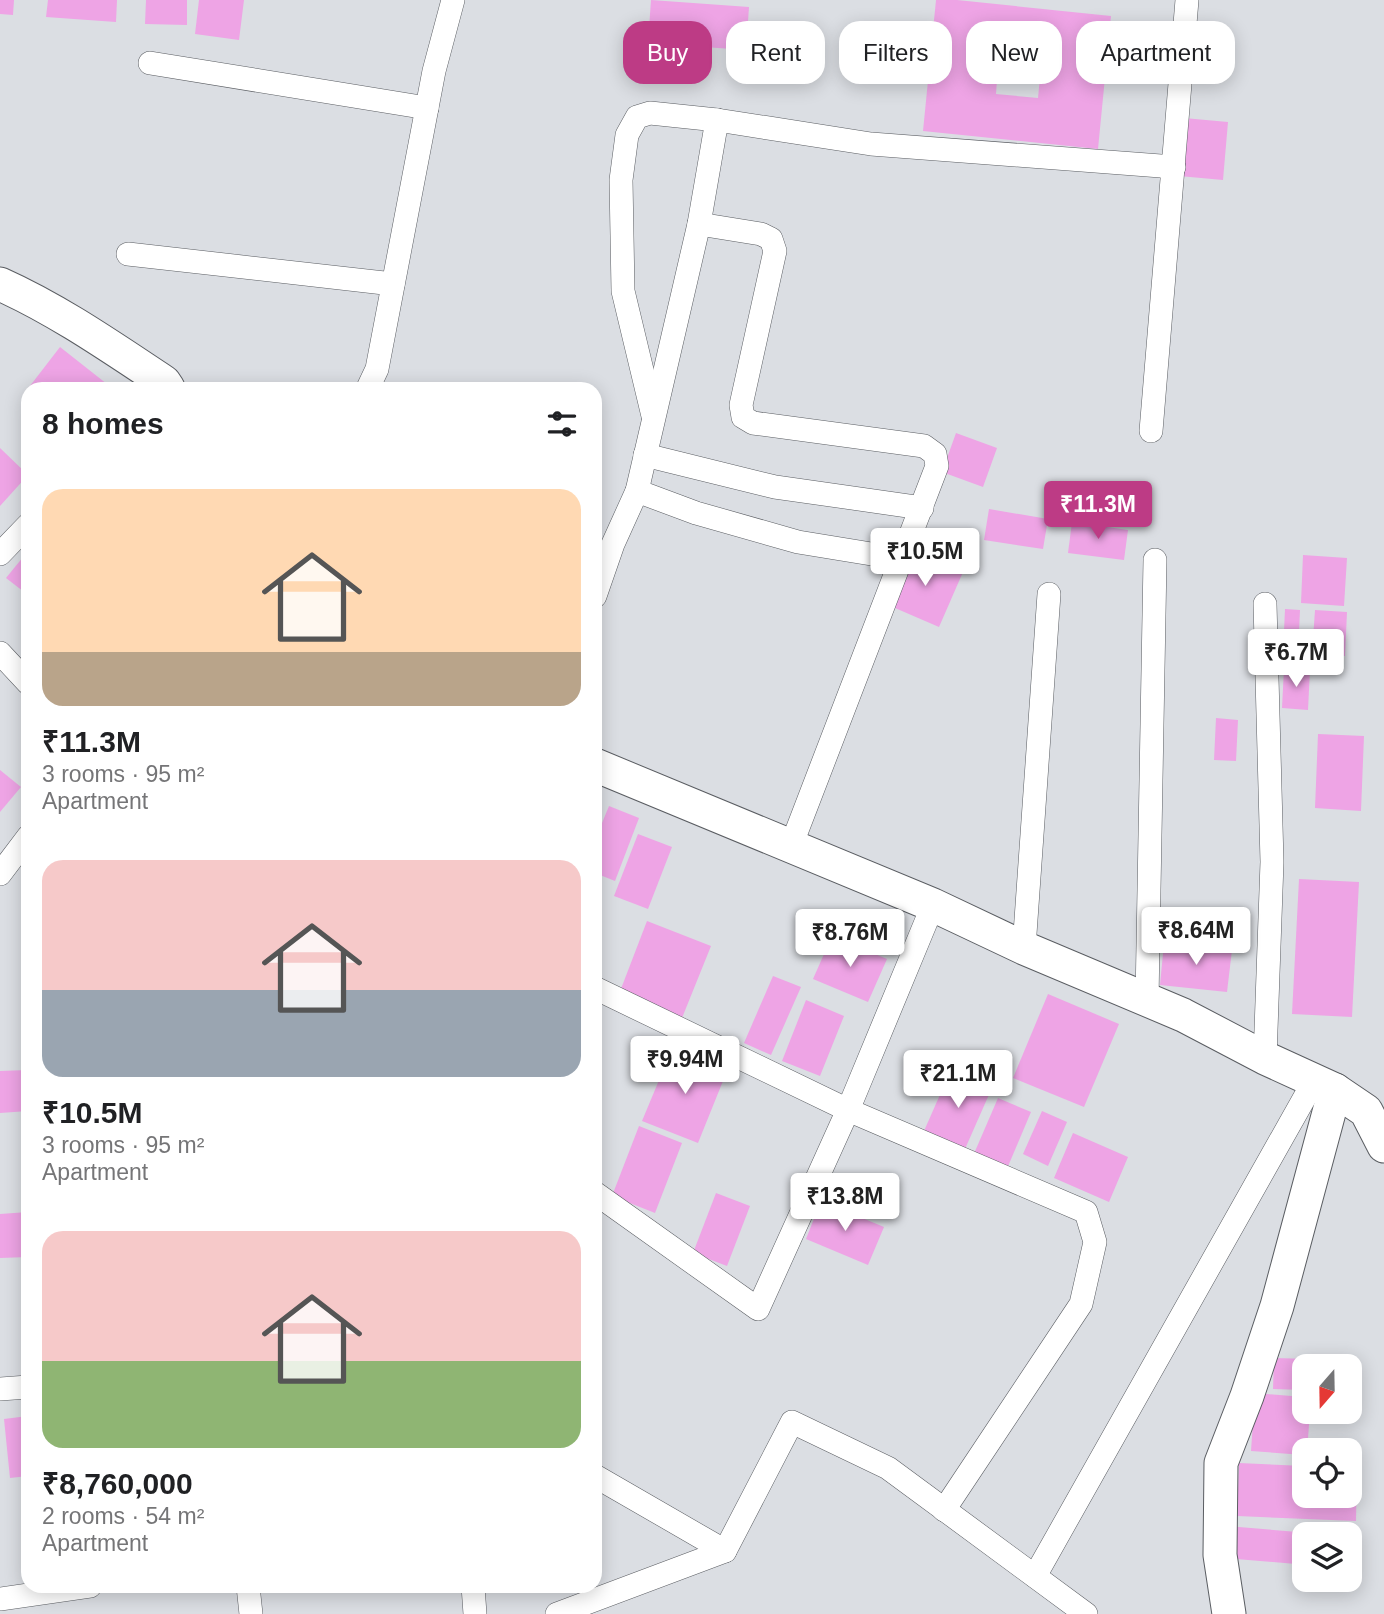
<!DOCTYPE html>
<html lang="en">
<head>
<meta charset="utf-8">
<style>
	:root { --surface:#fff; --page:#f2f2f2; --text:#202124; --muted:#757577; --accent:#bd3b85 }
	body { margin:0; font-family:Arial,sans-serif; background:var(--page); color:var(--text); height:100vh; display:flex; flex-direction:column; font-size:26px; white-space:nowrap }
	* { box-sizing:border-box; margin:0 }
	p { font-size:23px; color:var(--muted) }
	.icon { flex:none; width:38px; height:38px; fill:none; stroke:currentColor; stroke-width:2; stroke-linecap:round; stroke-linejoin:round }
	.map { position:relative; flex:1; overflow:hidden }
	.details { position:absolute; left:21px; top:382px; width:581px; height:1211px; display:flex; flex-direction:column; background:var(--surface); border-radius:21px; box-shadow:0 4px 18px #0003 }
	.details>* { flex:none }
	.guide { position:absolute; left:623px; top:21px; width:654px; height:63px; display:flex; gap:14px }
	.needle { width:46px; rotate:200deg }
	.buttons { position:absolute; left:1292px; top:1354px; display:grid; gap:14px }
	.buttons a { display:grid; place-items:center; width:70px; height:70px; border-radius:14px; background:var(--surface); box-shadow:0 4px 18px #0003; font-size:35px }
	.price { position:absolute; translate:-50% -60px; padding:0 16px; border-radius:7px; background:#fff; color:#222; font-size:23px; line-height:46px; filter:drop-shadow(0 2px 4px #0008) }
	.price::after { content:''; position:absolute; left:50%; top:42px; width:21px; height:16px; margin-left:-10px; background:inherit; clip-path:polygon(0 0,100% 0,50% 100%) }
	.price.active { background:var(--accent); color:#fff }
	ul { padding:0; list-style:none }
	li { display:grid; align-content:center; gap:14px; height:371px; padding:0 21px }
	li span { display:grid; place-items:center; height:217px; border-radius:21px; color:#555 }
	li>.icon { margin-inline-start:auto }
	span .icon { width:126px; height:126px; fill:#fffc; stroke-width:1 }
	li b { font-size:30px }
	h2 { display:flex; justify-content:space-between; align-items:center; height:84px; padding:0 21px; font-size:30px }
	.tag { padding:0 24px; border-radius:21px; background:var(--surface); box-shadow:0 4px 18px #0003; font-size:24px; line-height:63px }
	.tag.active { background:var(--accent); color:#fff }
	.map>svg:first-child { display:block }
	.building { fill:#eea4e5; fill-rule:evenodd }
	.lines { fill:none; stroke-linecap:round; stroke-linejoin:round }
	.street-casing { stroke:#5a5d62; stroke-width:24 }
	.secondary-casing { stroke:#5a5d62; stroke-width:35 }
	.street { stroke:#fff; stroke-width:23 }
	.secondary { stroke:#fff; stroke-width:33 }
</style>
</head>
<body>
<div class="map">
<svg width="1384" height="1614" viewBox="0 0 1384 1614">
	<rect width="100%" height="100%" fill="#dbdee3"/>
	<g class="building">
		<polygon points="0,0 14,0 13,15 0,14"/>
		<polygon points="48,0 117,0 116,22 46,17"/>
		<polygon points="146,0 187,0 187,25 145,24"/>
		<polygon points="199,0 244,0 239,40 195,34"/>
		<polygon points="651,0 749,7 746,50 648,43"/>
		<path d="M936 0H957L1111 16 1098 149 923 131ZM999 52 1042 56 1038 98 996 94Z"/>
		<polygon points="1184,118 1228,122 1223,180 1179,176"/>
		<polygon points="60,347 112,388 28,388 28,399 23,395"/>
		<polygon points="956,433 997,448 983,487 942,472"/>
		<polygon points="0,448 28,475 0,506"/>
		<polygon points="989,509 1048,519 1043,549 984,540"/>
		<polygon points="1072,522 1128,530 1124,560 1068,553"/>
		<polygon points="912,549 963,572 939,627 888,605"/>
		<polygon points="28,551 28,595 6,578"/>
		<polygon points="1303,555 1347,558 1344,606 1301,603"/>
		<polygon points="1285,609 1300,610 1298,654 1283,653"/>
		<polygon points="1315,610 1347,612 1345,656 1312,654"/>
		<polygon points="1284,668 1310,670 1308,710 1282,708"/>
		<polygon points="1216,718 1238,720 1236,761 1214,760"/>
		<polygon points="1318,734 1364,736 1361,811 1315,808"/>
		<polygon points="0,770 21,787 0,812"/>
		<polygon points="609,806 639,818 615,881 595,873 595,840"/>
		<polygon points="638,834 672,847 648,909 614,896"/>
		<polygon points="1299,879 1359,882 1352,1017 1292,1014"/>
		<polygon points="647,921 711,946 682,1018 619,994"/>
		<polygon points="832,936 887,959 868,1002 813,979"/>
		<polygon points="1164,943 1232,950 1227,992 1160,985"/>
		<polygon points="773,976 801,987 771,1055 744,1043"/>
		<polygon points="1048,994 1119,1024 1084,1107 1013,1078"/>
		<polygon points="806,1000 844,1016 820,1076 782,1061"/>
		<polygon points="672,1049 727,1071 698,1143 642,1121"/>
		<polygon points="28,1070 28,1111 0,1113 0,1071"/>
		<polygon points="950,1072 991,1090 965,1149 924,1131"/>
		<polygon points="998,1098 1031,1112 1006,1171 973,1156"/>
		<polygon points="1042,1111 1067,1122 1048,1166 1023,1154"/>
		<polygon points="639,1126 682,1143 655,1213 612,1196"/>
		<polygon points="1073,1133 1128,1157 1109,1202 1054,1178"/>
		<polygon points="716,1193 750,1206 727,1266 693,1253"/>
		<polygon points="821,1201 884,1227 868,1265 806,1239"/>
		<polygon points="28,1212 28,1257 0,1258 0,1214"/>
		<polygon points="1274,1358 1349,1360 1348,1367 1304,1367 1304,1390 1273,1389"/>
		<polygon points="1255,1393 1304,1397 1304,1412 1310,1412 1307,1451 1304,1451 1304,1455 1251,1451"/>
		<polygon points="28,1416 28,1476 10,1478 4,1419"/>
		<polygon points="1239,1463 1304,1466 1304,1496 1349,1496 1349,1468 1357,1468 1356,1521 1237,1516"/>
		<polygon points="1227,1526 1298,1532 1296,1564 1224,1558"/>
	</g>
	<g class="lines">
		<defs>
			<g id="street">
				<polyline points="150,63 427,108"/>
				<polyline points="699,224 761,234 771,239 775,251 741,405 743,417 753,423 924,446 935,454 937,466 791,846"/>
				<polyline points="128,254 393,284"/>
				<polyline points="368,388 377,369 434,71 453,0"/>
				<polyline points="653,416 623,291 621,180 627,135 637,117 650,113 717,120"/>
				<polyline points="1151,431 1187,0"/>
				<polyline points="645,455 775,487 922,508"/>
				<polyline points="637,491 696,513 798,542 902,559"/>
				<polyline points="0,554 28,525"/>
				<polyline points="595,596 613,544 637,491 699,224 717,120 871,144 1174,167"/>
				<polyline points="1265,604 1272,862 1265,1058"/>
				<polyline points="0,653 28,683"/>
				<polyline points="0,874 28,837"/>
				<polyline points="1024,948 1049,594"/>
				<polyline points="595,988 848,1110 1086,1212 1095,1242 1081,1304 944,1510"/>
				<polyline points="1147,1000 1155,560"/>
				<polyline points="595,1193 758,1309 848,1110 933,905"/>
				<polyline points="0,1389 28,1387"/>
				<polyline points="595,1476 725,1551"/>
				<polyline points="1035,1576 1314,1081"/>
				<polyline points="248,1586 251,1614"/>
				<polyline points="473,1586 475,1614"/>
				<polyline points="0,1599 90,1586"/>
				<polyline points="557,1614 725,1551 792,1422 888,1468 1086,1614"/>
			</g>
			<g id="secondary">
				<path d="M0 284C58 310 111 347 164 382L168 388"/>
				<polyline points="595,765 933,905 1024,948 1183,1015 1265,1058 1335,1090 1366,1111 1384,1146"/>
				<polyline points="1229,1614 1220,1555 1221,1463 1247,1396 1277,1306 1335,1090"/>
			</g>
		</defs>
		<use href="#street" class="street-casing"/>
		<use href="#secondary" class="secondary-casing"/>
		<use href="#street" class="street"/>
		<use href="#secondary" class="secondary"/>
	</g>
</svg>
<div class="buttons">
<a><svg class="needle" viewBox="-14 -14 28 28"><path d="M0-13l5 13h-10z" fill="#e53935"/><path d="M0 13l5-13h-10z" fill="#757577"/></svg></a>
<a><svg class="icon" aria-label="locate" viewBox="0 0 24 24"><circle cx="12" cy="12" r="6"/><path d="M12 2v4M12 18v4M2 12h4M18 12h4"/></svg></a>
<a><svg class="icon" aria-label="layers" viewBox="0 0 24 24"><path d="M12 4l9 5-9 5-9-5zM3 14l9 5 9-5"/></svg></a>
</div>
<b class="price active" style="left:1098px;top:541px">₹11.3M</b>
<b class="price" style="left:925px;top:588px">₹10.5M</b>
<b class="price" style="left:1296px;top:689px">₹6.7M</b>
<b class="price" style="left:1196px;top:967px">₹8.64M</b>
<b class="price" style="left:850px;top:969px">₹8.76M</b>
<b class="price" style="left:685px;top:1096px">₹9.94M</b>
<b class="price" style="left:958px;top:1110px">₹21.1M</b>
<b class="price" style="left:845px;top:1233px">₹13.8M</b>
<div class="guide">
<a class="tag active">Buy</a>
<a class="tag">Rent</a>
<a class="tag">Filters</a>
<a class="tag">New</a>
<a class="tag">Apartment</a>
</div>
<section class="details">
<h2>8 homes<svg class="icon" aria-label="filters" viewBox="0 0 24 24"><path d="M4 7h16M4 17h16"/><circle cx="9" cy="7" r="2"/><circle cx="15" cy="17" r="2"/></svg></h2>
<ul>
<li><span style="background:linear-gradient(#ffd9b3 75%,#b9a48a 0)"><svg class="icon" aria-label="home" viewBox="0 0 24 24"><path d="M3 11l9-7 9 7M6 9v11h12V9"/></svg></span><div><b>₹11.3M</b><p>3 rooms · 95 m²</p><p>Apartment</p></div></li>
<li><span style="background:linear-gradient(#f6c9c9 60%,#9aa5b1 0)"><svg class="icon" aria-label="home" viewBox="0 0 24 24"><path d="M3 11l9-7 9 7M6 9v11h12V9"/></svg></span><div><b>₹10.5M</b><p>3 rooms · 95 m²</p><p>Apartment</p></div></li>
<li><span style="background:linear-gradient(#f6c9c9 60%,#8fb573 0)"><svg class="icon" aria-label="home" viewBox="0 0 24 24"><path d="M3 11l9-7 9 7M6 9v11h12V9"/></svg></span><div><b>₹8,760,000</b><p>2 rooms · 54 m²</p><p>Apartment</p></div></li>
</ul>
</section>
</div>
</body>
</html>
